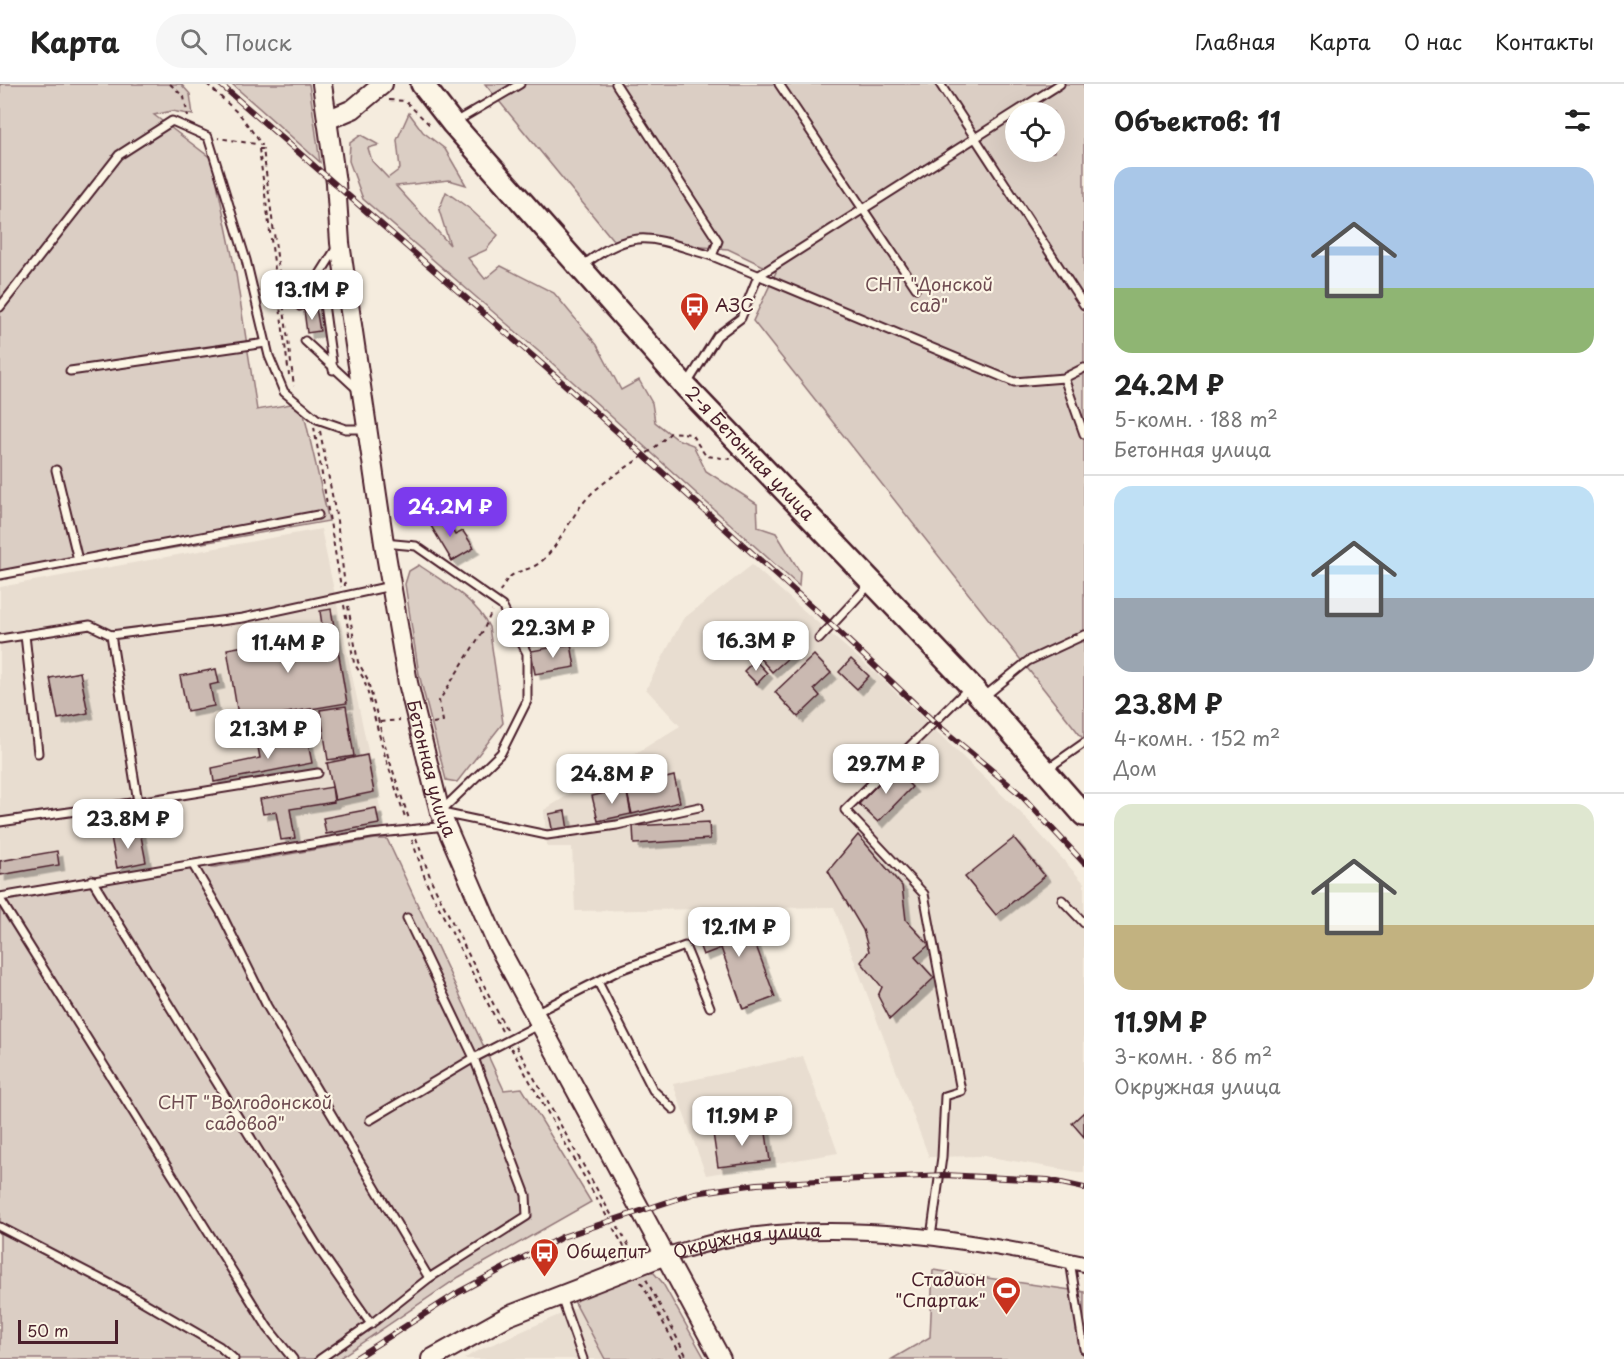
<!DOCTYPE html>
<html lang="ru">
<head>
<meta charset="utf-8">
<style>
	:root { --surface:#fff; --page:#f6f6f6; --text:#222; --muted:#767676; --line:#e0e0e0; --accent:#7c3aed }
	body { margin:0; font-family:"Playpen Sans",sans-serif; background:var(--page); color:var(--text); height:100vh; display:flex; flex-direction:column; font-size:22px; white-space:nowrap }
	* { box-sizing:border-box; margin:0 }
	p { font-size:20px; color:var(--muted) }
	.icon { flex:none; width:33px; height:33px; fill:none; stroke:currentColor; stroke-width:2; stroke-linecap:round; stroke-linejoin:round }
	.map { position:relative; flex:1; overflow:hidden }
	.details { display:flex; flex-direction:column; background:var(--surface); width:540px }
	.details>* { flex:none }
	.tools { position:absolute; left:1005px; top:18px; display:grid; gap:12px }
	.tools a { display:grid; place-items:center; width:60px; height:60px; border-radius:50%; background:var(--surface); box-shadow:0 6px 24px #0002; font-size:30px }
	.scale { position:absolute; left:18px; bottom:15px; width:100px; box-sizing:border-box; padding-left:6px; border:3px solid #4a1f2b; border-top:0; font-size:16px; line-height:21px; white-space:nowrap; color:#4a1f2b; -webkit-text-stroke:4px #fcf5e5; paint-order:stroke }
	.price { position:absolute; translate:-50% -51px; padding:0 14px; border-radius:12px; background:#fff; color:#222; font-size:20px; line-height:39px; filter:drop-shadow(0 2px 3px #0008) }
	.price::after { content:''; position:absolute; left:50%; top:36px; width:18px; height:14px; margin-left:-9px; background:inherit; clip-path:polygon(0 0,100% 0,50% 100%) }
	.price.current { background:var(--accent); color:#fff }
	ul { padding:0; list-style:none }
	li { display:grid; align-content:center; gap:12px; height:318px; padding:0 30px }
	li+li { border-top:2px solid var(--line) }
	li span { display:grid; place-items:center; height:186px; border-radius:18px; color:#555 }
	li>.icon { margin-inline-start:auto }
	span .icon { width:108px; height:108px; fill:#fffc; stroke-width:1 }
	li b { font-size:26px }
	h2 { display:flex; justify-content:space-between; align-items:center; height:72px; padding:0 30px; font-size:26px }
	header { display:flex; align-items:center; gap:36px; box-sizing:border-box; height:84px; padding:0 30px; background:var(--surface); border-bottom:2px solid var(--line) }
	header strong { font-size:28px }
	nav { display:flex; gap:33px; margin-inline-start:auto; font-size:21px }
	.search { width:420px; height:54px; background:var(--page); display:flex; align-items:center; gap:15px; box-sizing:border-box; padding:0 21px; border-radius:33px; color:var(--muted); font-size:22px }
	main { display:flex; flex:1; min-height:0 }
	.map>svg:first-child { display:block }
	.built { fill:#e8ddd0 }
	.green { fill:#dbcec4; stroke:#927678; stroke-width:1.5; fill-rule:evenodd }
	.building { fill:#cab9b1; stroke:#4a1f2b; stroke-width:1.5; filter:url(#shadow) }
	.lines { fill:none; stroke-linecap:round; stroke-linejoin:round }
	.lane-casing { stroke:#4a1f2b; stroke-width:11 }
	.street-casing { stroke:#4a1f2b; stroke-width:18 }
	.secondary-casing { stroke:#4a1f2b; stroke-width:22 }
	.primary-casing { stroke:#4a1f2b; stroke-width:26 }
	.path { stroke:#4a1f2b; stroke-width:2; stroke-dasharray:4.5 4.5; stroke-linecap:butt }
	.lane { stroke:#fcf5e5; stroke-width:7 }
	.street { stroke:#fcf5e5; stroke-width:14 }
	.secondary { stroke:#fcf5e5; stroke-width:18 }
	.primary { stroke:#fcf5e5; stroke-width:21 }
	.rail-casing { stroke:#4a1f2b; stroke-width:6 }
	.rail { stroke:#fcf5e5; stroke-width:4; stroke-dasharray:11; stroke-linecap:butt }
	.labels { text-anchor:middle; stroke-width:4.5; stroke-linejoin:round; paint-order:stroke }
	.park-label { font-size:18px; fill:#6e4b51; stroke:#fcf5e5 }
	.poi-label { font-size:18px; fill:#4a1f2b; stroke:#fcf5e5; text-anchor:start }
	.street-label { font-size:18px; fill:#4a1f2b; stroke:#fcf5e5 }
</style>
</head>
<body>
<header>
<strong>Карта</strong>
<div class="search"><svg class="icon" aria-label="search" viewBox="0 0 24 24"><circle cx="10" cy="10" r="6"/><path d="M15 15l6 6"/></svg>Поиск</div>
<nav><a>Главная</a><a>Карта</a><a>О нас</a><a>Контакты</a></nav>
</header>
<main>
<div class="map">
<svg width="1084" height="1275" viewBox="0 0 1084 1275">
	<defs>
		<filter id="shadow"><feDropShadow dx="5.5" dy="5.5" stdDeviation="0" flood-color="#0004"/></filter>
	</defs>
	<rect width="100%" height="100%" fill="#f5ecde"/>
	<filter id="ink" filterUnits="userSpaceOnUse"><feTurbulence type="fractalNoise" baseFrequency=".0167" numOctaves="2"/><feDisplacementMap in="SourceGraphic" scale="12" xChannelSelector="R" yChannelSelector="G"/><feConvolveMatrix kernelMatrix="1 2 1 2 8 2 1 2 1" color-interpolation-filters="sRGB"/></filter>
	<g filter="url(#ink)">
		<g class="built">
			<polygon points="321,445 384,742 0,807 0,503"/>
			<polygon points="752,481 881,594 1023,731 1084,799 1084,1089 984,1072 929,1073 834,823 575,827 572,763 547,763 544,726 680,642 646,605 683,535"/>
			<polygon points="803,972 838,1069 706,1091 673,1000"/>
			<polygon points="577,1223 605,1275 464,1275 475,1268"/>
		</g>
		<g class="green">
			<polygon points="0,0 181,0 190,10 193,31 172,27 154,31 212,75 236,190 257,326 291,320 304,330 329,437 0,494"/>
			<polygon points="232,0 309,0 320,78"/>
			<path d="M485 0H1084V656L753 237 776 188 728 165 613 156ZM1016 28H1054V68H1016Z"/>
			<polygon points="409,29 423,48 445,65 466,101 449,96 396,102 450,161 439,126 446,108 470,125 498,151 486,166 468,174 485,195 501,182 554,209 597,261 621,306 639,296 652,319 655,338 677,355 693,361 706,387 757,420 758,443 776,449 800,488 799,502 552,279 363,115 349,77 350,59 361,51 379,61 368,64 372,77 388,94 400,85 397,56"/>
			<path d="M419 481C443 498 476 515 489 543L503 639 457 698 446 696 419 590 405 500 409 487Z"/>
			<polygon points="375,755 387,755 504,1006 522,1004 591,1118 459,1193 338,1275 0,1275 0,815 199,782 215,783"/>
			<polygon points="646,1186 653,1188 662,1198 705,1275 605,1275 574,1217 574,1212"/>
			<polygon points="933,1186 1084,1208 1084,1275 892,1275 930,1253"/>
		</g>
		<g class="building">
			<polygon points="316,224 320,247 307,249 304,226"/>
			<polygon points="442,429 455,451 463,447 474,464 452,477 428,437"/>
			<polygon points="331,525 347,619 239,637 227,565 323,548 320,527"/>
			<polygon points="781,549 796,567 772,588 756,570"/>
			<polygon points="571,560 575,583 535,590 531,567"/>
			<polygon points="814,571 831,589 814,605 820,612 798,633 775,608"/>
			<polygon points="851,575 869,592 857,605 839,588"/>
			<polygon points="755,576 767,589 757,600 744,587"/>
			<polygon points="216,585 219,599 210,601 214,622 187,627 180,592"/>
			<polygon points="80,588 88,629 58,635 50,594"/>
			<polygon points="346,622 354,672 328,676 320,626"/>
			<polygon points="307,654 312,679 214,698 212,684 260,674 258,663"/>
			<polygon points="367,671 374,708 335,716 327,679"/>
			<polygon points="893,684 912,703 878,738 859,720"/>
			<polygon points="674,692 680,718 632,730 626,704"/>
			<polygon points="332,703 334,718 290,725 295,754 281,756 276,728 263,730 260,715"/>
			<polygon points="626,704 631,730 598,737 592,712"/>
			<polygon points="376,724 379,740 326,750 323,734"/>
			<polygon points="565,727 568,746 553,749 549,730"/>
			<polygon points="709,738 710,755 634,760 633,742"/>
			<polygon points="140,747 146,778 117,784 111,753"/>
			<polygon points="858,751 902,802 906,836 929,861 915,873 934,894 890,935 878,912 882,903 861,878 869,867 863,846 828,787"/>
			<polygon points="1014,754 1045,792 996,831 965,793"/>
			<polygon points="57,767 59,781 0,791 0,777"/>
			<polygon points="744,829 775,913 743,925 721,864 703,871 694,847"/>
			<polygon points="1084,1028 1084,1053 1072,1039"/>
			<polygon points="765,1042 770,1077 718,1083 713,1049"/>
		</g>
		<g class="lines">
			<defs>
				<g id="lane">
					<polyline points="616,0 718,157 712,172"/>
					<polyline points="779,0 916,204"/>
					<polyline points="940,0 1084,221"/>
					<polyline points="455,38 520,0"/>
					<path d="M582 182C636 141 652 154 712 172L1014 298 1064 294 1084 284"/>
					<polyline points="320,191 333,286"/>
					<polyline points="300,222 337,163"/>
					<polyline points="0,223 119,71 172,37 208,53 246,176 269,272 284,308 317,335 346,345 367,345"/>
					<polyline points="305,257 358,306"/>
					<polyline points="70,287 266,259"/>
					<polyline points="1064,294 1084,350"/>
					<polyline points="687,300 717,252 741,234 758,192 1060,0"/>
					<polyline points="56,386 78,476"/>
					<polyline points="384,459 416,462 502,522 527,569 527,617 501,669 441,727"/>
					<polyline points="0,491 318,431"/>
					<polyline points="25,551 38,669"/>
					<polyline points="0,555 90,541 111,551"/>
					<polyline points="819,555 870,500"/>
					<polyline points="985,612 1028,577 1084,551"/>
					<polyline points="1047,685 1084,659"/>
					<polyline points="318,689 138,718 111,551 243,534 391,502"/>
					<polyline points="442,729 547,751 617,741 699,723"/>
					<polyline points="0,738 138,718"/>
					<polyline points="193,781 221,829 267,922 429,1194 527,1132 526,1111 474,974 407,834"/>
					<polyline points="92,796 323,1171 371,1240"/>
					<polyline points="0,813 371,750 446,742"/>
					<polyline points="0,815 268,1244 293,1275"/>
					<polyline points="1062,816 1084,839"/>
					<polyline points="598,898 653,1006 673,1025"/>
					<polyline points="537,928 620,886 685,862 710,923"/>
					<polyline points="370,1036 474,974 540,940"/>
					<polyline points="0,1143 128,1209 219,1262 234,1275"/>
					<polyline points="931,1153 942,1073 945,1012 961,1007 924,810 845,726 969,604"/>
					<polyline points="1070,1177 1084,1265"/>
					<polyline points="561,1213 583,1275"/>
					<polyline points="320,1275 376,1236 429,1194"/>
				</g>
				<g id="street">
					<path id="s1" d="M663 1172C687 1166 711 1157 735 1154 852 1136 969 1156 1084 1180"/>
				</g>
				<g id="secondary">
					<path id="s2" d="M322 0 336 99 340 159 384 459 408 599 440 728 496 858 721 1275"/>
					<polyline points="327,36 353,25 383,0"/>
					<polyline points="431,1275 508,1232 663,1172"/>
				</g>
				<g id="primary">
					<path id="s3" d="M422 0 453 40 686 303 971 602 1084 731"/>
				</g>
			</defs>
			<use href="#lane" class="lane-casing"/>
			<use href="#street" class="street-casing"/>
			<use href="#secondary" class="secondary-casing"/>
			<use href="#primary" class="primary-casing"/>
			<g class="path">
				<polyline points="170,0 184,13 188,33"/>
				<polyline points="207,0 241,32 262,61 218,54"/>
				<polyline points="389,16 405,17 432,43"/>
				<polyline points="259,65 289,291"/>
				<polyline points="259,65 263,65 294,302"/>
				<polyline points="314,343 341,503"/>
				<polyline points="320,347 337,437 345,502"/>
				<path d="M500 508C512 479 527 493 545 474 563 455 573 428 591 410 616 386 648 374 671 348L691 350 706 372 731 375"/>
				<polyline points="344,521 354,579 364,595 385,672 406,736"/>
				<polyline points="348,522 358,578 367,594 388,672 409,735"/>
				<polyline points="380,638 400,636"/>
				<polyline points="433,639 443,637 439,617 483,547 492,527"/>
				<polyline points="416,754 432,798 507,947"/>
				<polyline points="412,756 427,800 503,949"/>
				<polyline points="516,962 630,1164 629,1169"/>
				<polyline points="511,964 627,1168"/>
				<polyline points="646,1195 688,1275"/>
				<polyline points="641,1198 683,1275"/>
			</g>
			<use href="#lane" class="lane"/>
			<use href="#street" class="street"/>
			<use href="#secondary" class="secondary"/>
			<use href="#primary" class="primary"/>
			<defs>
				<g id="rail">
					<polyline points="220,0 543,281 820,530 934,638 1020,710 1084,779"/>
					<polyline points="354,1275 459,1208 562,1153 695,1109 757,1100 944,1091 1048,1096 1084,1104"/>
				</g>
			</defs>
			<use href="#rail" class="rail-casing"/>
			<use href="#rail" class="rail"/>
		</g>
	</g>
	<defs>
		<symbol id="bus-pin" viewBox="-11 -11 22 30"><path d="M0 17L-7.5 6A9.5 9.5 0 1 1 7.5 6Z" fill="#c8321e" stroke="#fcf5e5"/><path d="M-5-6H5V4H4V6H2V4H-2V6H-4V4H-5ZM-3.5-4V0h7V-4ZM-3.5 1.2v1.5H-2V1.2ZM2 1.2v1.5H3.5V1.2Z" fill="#fff"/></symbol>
		<symbol id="stadium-pin" viewBox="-11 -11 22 30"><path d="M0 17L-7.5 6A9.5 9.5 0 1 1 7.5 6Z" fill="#c8321e" stroke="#fcf5e5"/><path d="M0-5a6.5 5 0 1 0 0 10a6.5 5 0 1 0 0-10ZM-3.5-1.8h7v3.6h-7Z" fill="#fff"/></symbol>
	</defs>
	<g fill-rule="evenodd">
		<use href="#bus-pin" x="678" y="206" width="33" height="45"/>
		<use href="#bus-pin" x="528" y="1152" width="33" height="45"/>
		<use href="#stadium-pin" x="990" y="1190" width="33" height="45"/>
	</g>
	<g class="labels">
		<g class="park-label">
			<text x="929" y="207">СНТ "Донской<tspan x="929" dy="21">сад"</tspan></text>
			<text x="245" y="1025">СНТ "Волгодонской<tspan x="245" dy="21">садовод"</tspan></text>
		</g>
		<g class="poi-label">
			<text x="715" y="228">АЗС</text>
			<text x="566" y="1174">Общепит</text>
			<text x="986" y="1202" text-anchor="end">Стадион<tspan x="986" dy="21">"Спартак"</tspan></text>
		</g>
		<g class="street-label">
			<text dy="6" stroke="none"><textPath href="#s3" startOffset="494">2-я Бетонная улица</textPath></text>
			<text dy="6" stroke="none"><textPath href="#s2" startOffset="694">Бетонная улица</textPath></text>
			<text dy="6" stroke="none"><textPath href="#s1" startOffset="86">Окружная улица</textPath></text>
		</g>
	</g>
</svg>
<div class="tools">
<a><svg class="icon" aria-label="locate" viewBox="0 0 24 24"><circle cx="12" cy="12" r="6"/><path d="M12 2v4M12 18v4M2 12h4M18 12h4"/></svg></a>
</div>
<div class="scale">50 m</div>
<b class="price" style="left:312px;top:237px">13.1M ₽</b>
<b class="price current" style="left:450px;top:454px">24.2M ₽</b>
<b class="price" style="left:553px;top:575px">22.3M ₽</b>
<b class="price" style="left:756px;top:588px">16.3M ₽</b>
<b class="price" style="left:288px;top:590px">11.4M ₽</b>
<b class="price" style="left:268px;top:676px">21.3M ₽</b>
<b class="price" style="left:886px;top:711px">29.7M ₽</b>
<b class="price" style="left:612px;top:721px">24.8M ₽</b>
<b class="price" style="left:128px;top:766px">23.8M ₽</b>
<b class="price" style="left:739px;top:874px">12.1M ₽</b>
<b class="price" style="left:742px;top:1063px">11.9M ₽</b>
</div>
<section class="details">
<h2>Объектов: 11<svg class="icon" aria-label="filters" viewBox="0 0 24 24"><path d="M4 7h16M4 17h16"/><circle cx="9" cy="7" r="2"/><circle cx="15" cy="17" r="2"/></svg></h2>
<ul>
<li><span style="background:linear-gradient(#a9c7e8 65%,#8fb573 0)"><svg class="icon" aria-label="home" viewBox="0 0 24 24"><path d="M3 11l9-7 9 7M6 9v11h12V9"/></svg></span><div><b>24.2M ₽</b><p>5-комн. · 188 m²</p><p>Бетонная улица</p></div></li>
<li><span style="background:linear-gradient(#bfe0f5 60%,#9aa5b1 0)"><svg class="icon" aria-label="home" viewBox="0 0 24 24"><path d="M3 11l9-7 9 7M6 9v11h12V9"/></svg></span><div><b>23.8M ₽</b><p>4-комн. · 152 m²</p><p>Дом</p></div></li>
<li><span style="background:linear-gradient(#dfe7d0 65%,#c2b280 0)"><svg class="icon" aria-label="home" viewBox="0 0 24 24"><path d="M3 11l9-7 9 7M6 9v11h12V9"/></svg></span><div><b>11.9M ₽</b><p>3-комн. · 86 m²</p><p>Окружная улица</p></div></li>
</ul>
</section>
</main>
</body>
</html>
